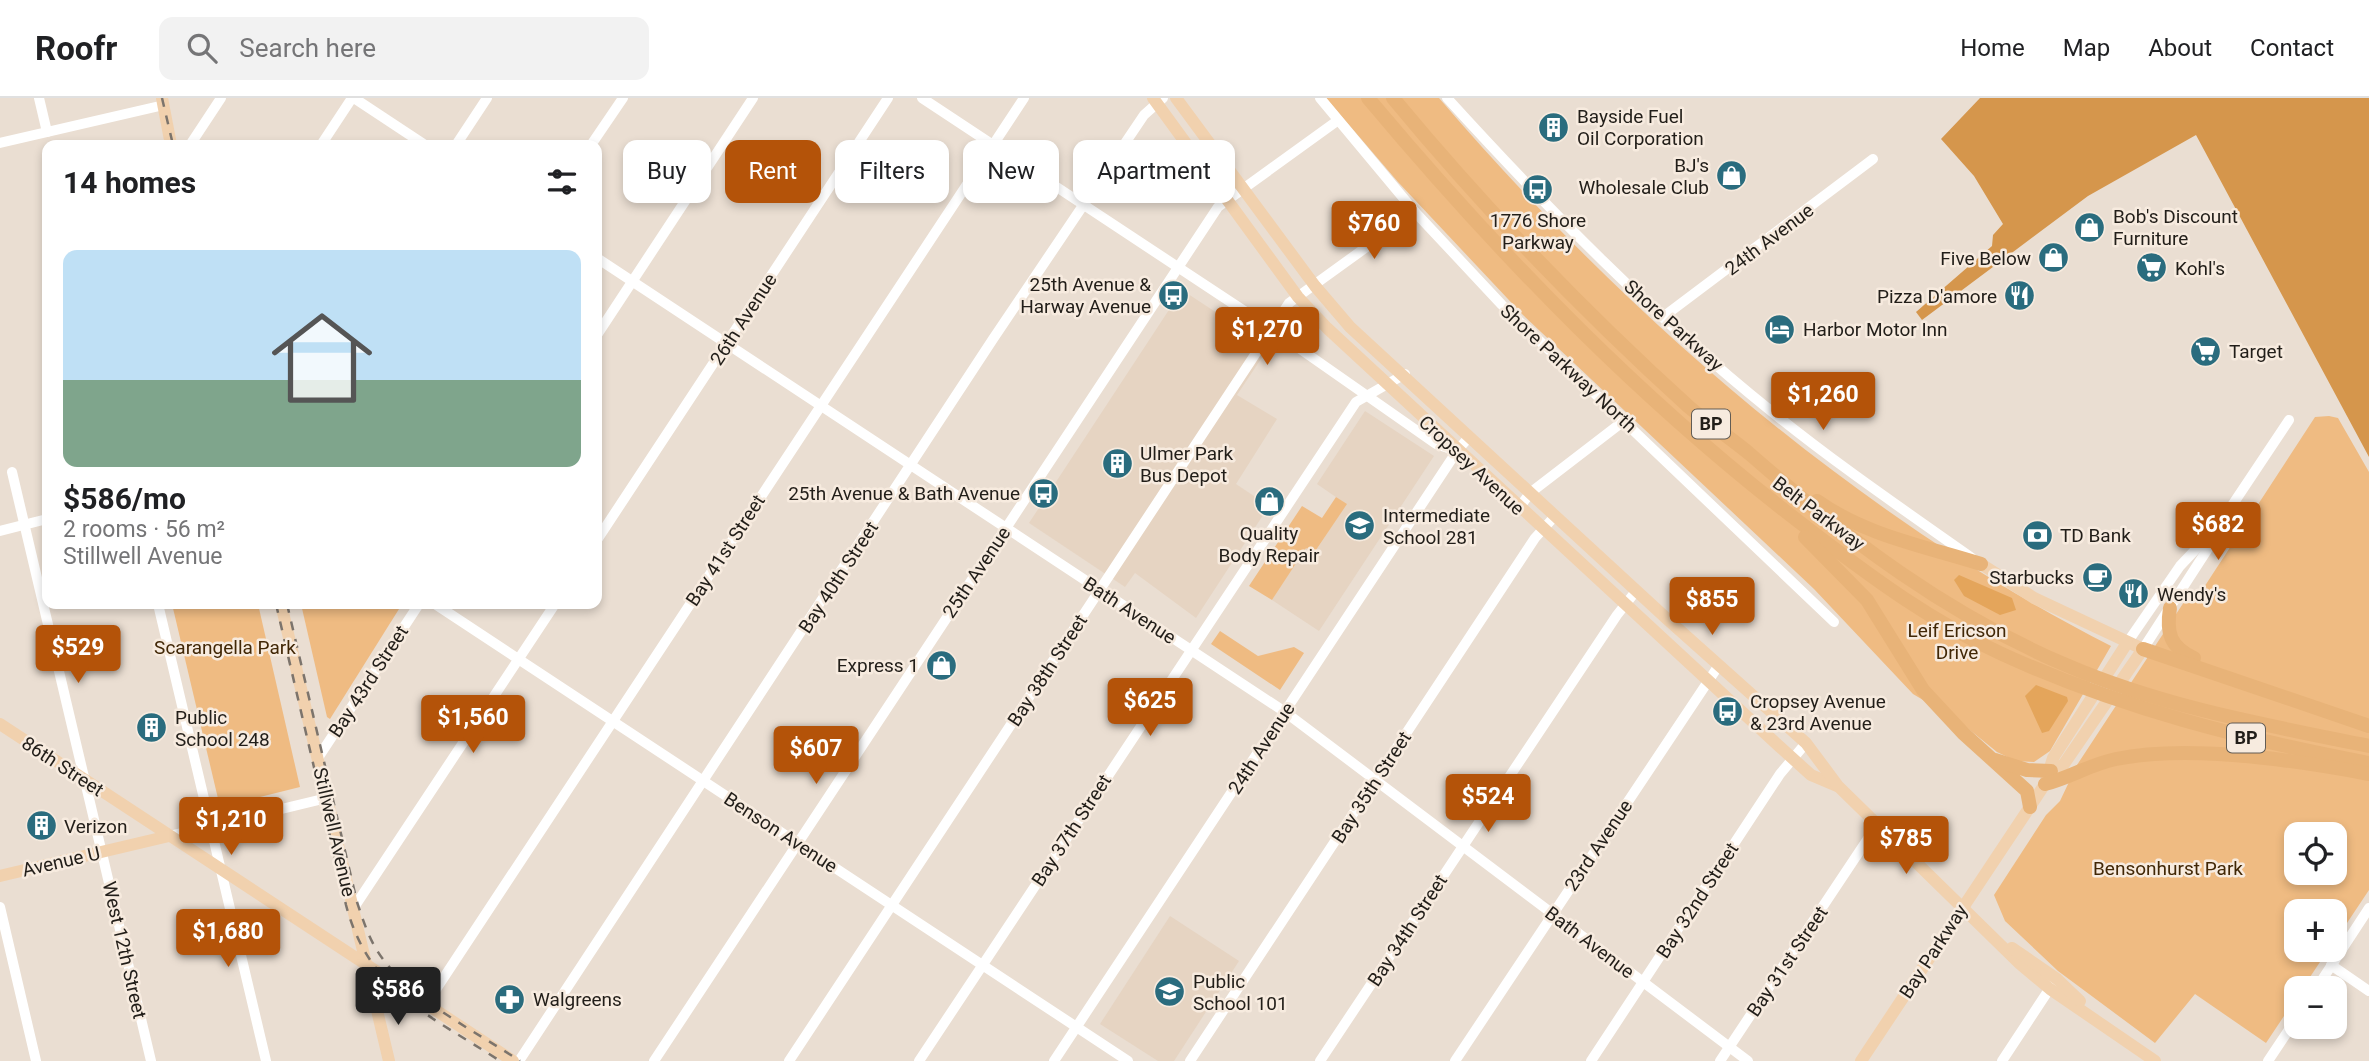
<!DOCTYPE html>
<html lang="en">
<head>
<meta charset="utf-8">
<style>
	:root { --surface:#fff; --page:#f2f2f2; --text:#202124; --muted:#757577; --line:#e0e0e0; --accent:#b45309 }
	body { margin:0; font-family:Roboto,sans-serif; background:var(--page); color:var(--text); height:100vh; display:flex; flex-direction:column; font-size:26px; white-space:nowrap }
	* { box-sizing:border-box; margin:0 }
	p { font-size:23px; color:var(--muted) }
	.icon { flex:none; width:38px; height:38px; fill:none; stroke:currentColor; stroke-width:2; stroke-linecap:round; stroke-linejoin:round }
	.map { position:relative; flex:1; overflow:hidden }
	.details { position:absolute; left:42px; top:42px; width:560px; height:469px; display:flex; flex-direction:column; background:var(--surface); border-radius:14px; box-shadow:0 4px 10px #0003 }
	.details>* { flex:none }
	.hud { position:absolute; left:623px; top:42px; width:665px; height:63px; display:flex; gap:14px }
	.fabs { position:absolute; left:2284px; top:724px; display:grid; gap:14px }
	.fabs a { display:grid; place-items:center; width:63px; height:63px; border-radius:14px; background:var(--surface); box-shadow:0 4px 10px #0003; font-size:35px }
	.price { position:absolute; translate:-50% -60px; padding:0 16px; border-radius:7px; background:var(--accent); color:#fff; font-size:23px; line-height:46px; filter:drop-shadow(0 2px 4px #0008) }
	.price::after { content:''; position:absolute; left:50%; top:42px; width:21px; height:16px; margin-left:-10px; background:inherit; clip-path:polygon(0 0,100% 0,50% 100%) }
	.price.on { background:#222; color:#fff }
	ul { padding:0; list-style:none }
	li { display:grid; align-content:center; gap:14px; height:371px; padding:0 21px }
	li+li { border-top:2px solid var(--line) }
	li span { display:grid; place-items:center; height:217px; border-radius:14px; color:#555 }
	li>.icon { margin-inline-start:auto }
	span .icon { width:126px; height:126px; fill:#fffc; stroke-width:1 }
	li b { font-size:30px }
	h2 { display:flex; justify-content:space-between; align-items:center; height:84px; padding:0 21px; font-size:30px }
	.tag { padding:0 24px; border-radius:14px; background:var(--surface); box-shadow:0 4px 10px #0003; font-size:24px; line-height:63px }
	.tag.on { background:var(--accent); color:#fff }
	header { display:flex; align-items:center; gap:42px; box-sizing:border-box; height:98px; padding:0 35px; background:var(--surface); border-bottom:2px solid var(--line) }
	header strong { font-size:33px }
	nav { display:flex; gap:38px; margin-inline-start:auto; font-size:24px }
	.search { width:490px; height:63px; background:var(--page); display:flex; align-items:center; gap:18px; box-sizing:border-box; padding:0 24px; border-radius:14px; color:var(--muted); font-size:26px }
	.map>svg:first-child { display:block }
	.built { fill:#e6d4c2 }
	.green { fill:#efbb82; fill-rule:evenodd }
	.forest { fill:#e4a55b }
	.water { fill:#d5964c }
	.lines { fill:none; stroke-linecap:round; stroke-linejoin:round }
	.minor { stroke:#fff; stroke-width:10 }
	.major { stroke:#f1d1ae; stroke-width:12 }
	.highway { stroke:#e8b378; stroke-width:14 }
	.rail { stroke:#7c746c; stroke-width:2.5; stroke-dasharray:9 9; stroke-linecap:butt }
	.labels { text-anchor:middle; stroke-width:5; stroke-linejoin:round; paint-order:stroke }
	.shield { fill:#f7ebdf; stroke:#625c54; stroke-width:2 }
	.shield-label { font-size:18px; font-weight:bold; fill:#221e19 }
	.poi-label { font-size:19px; fill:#221e19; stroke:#f7ebdf; text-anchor:start }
	.street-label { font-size:19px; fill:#221e19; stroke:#f7ebdf }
	.park-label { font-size:19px; fill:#412706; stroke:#f7ebdf }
</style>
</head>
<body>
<header>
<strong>Roofr</strong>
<div class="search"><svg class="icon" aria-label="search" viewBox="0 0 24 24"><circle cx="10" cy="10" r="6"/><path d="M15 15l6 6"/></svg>Search here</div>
<nav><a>Home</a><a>Map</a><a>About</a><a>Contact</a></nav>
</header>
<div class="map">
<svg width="2369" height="963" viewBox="0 0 2369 963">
	<rect width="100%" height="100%" fill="#eaded2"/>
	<g class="built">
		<polygon points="1182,192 1269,249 1237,297 1277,321 1236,386 1269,408 1196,520 1135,475 1125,489 1029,425"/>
		<polygon points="1365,313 1434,358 1319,533 1272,502 1306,449 1315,454 1346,406 1317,386"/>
		<polygon points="1170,818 1239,863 1174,963 1158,963 1100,926"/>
	</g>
	<g class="green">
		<path d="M1326 0H1439C1625 217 1855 417 2111 548L2050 653 2034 664 2016 663 1997 654 1960 624 1913 596 1814 491 1523 217 1398 84Z"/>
		<path d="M2329 318 2338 320 2369 374V792L2335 843 2334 814H2296V852H2328L2302 891H2296V900L2266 945 2195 896 2155 945 2058 873 2005 823 1994 797 2046 717 2060 703 2077 667 2184 504 2197 500 2315 319ZM2296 737H2334V775H2296Z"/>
		<polygon points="1336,399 1347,406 1314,455 1306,450 1272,502 1249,488 1302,408 1322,420"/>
		<polygon points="172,506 258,506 300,689 220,709"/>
		<polygon points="301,506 397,506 399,511 330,621 327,619"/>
		<polygon points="1220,533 1258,558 1294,549 1304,555 1280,592 1211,546"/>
	</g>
	<g class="forest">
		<polygon points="1959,477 2012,500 2016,512 2000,517 1964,498 1954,482"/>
		<polygon points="2036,587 2067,599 2068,603 2049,633 2042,635 2025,598"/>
	</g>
	<polygon class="water" points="1980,0 2369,0 2369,359 2196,37 2088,98 1922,222 1916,214 1992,148 1993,137 2003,126 1974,78 1941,41"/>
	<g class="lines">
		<g class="minor">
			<polyline points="39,0 47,34"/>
			<polyline points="354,0 425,47"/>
			<polyline points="922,0 1273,232 1436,346 1457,353"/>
			<polyline points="1320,0 1415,114 1502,207 1834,524"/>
			<path d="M1447 0C1548 111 1654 219 1771 313 1835 365 1904 412 1972 460"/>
			<polyline points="0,45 164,7"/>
			<polyline points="190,47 221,0"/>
			<polyline points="321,47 352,0"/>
			<polyline points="456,47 487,0"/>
			<polyline points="591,47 623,0"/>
			<polyline points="597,160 1285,614 1748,963"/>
			<polyline points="1663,219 1873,61"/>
			<polyline points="597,237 753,0"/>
			<polyline points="12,374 151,963"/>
			<polyline points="1519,410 1530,395 1625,322"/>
			<polyline points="0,433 47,421"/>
			<polyline points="597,442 888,0"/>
			<polyline points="158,506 266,963"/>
			<polyline points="435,506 1128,963"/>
			<polyline points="2127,545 2180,468 2214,432"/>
			<polyline points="2143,551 2209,449 2217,430 2289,322"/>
			<polyline points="318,660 419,506"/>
			<polyline points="169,738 327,700"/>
			<polyline points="0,809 36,963"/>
			<polyline points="353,811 555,506"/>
			<polyline points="2331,867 2369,893"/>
			<polyline points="2316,891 2369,810"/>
			<polyline points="427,905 1024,0"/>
			<polyline points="519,963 993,241 1144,17 1163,0"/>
			<polyline points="654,963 1218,109 1337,23"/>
			<polyline points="789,963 1289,205 1415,114"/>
			<polyline points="919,963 1356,304 1405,276"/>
			<polyline points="1054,963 1457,353 1469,339"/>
			<polyline points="1190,963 1535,440 1555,418"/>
			<polyline points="1320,963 1617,517 1636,493"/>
			<polyline points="1455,963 1719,567"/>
			<polyline points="1591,963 1780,676 1806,645"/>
			<polyline points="1720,963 1877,727"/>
			<polyline points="2002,963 2052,887"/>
			<polyline points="2268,963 2296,921"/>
		</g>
		<g class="major">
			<polyline points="162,0 171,47"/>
			<polyline points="1153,0 1298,199 1327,230 1780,649 1811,677 1837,688"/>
			<polyline points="1176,0 1315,188 1350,229 1666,520 1806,645 1838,688 2020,866 2050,891 2155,963"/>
			<polyline points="1981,466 2034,500 2143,551 2064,666 2051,673"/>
			<polyline points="281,506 389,963"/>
			<polyline points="0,626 513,963"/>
			<polyline points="0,778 169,738"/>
			<polyline points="2012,850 2057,881 2080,903"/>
			<polyline points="1861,963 2045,686 2053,660 2127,545"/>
		</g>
		<g class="highway">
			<path d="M1368 0C1502 160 1648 310 1815 436 1874 481 1934 525 2002 556 2120 610 2242 641 2369 665"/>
			<path d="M1393 0C1484 110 1583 213 1689 309 1709 326 1731 340 1751 357 1847 441 1948 517 2066 567 2163 609 2266 627 2369 648"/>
			<path d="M1817 403C1867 438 1924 448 1981 466"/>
			<polyline points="1805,439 1867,502 1923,592 1963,635 2027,693 2030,709"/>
			<path d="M2170 510C2166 535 2170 549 2194 560"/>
			<polyline points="2143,551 2369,628"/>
			<polyline points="1995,662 2027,672 2051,673"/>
			<path d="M2045 686C2069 680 2091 666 2116 661 2190 646 2295 662 2369 676"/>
		</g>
		<g class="rail">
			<polyline points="162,0 173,47"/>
			<path d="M276 506 346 807C369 894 430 917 500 963"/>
			<path d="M287 506 357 804C362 819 367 835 375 849 403 898 474 932 520 963"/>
		</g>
	</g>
	<defs>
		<symbol id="building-disc" viewBox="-11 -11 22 22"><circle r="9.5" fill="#2a6c7e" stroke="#f7ebdf"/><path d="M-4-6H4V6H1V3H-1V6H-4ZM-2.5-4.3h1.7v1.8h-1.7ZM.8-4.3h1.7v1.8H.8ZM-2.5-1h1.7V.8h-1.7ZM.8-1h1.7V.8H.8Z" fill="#fff"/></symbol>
		<symbol id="shop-disc" viewBox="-11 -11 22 22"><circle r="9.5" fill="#2a6c7e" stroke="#f7ebdf"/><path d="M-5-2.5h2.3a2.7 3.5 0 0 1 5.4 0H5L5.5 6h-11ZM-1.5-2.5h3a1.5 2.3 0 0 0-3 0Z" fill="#fff"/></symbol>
		<symbol id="bus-disc" viewBox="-11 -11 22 22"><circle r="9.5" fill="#2a6c7e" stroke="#f7ebdf"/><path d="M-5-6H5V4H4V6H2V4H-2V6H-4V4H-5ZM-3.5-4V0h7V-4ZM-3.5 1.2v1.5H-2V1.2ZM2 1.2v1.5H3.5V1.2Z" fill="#fff"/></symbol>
		<symbol id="supermarket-disc" viewBox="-11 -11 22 22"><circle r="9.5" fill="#2a6c7e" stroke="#f7ebdf"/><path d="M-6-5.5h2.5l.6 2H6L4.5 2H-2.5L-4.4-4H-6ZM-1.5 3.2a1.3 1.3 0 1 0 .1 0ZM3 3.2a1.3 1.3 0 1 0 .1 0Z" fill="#fff"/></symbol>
		<symbol id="restaurant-disc" viewBox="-11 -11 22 22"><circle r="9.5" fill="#2a6c7e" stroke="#f7ebdf"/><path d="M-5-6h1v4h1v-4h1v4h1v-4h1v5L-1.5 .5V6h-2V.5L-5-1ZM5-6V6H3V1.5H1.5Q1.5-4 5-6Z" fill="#fff"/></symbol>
		<symbol id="hotel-disc" viewBox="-11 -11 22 22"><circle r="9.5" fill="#2a6c7e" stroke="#f7ebdf"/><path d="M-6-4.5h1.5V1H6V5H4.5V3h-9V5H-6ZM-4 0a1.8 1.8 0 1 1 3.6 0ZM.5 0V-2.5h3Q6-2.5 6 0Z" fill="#fff"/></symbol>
		<symbol id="school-disc" viewBox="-11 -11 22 22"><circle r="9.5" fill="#2a6c7e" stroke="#f7ebdf"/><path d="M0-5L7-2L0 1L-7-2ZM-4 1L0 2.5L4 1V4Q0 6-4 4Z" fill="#fff"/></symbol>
		<symbol id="bank-disc" viewBox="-11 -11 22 22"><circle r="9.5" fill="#2a6c7e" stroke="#f7ebdf"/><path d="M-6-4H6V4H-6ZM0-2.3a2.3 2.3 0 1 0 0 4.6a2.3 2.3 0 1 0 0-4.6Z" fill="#fff"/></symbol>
		<symbol id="cafe-disc" viewBox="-11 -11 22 22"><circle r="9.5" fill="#2a6c7e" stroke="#f7ebdf"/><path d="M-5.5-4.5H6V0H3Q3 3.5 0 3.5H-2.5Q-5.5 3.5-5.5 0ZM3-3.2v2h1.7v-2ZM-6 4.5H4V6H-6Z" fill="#fff"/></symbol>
		<symbol id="pharmacy-disc" viewBox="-11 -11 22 22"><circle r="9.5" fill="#2a6c7e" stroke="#f7ebdf"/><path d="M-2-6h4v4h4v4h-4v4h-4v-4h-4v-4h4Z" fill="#fff"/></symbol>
	</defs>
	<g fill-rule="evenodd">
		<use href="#building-disc" x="1536" y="12" width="35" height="35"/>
		<use href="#shop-disc" x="1714" y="60" width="35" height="35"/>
		<use href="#bus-disc" x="1520" y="74" width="35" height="35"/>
		<use href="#shop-disc" x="2072" y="112" width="35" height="35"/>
		<use href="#shop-disc" x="2036" y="142" width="35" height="35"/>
		<use href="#supermarket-disc" x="2134" y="152" width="35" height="35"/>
		<use href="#bus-disc" x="1156" y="180" width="35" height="35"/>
		<use href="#restaurant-disc" x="2002" y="180" width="35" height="35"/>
		<use href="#hotel-disc" x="1762" y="214" width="35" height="35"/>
		<use href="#supermarket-disc" x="2188" y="236" width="35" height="35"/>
		<use href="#building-disc" x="1100" y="348" width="35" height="35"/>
		<use href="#bus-disc" x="1026" y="378" width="35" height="35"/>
		<use href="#shop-disc" x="1252" y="386" width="35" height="35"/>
		<use href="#school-disc" x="1342" y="410" width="35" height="35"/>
		<use href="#bank-disc" x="2020" y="420" width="35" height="35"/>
		<use href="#cafe-disc" x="2080" y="462" width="35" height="35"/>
		<use href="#restaurant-disc" x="2116" y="478" width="35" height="35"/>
		<use href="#shop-disc" x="924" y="550" width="35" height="35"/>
		<use href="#bus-disc" x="1710" y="596" width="35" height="35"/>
		<use href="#building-disc" x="134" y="612" width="35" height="35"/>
		<use href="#building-disc" x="24" y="710" width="35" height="35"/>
		<use href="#school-disc" x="1152" y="876" width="35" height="35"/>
		<use href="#pharmacy-disc" x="492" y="884" width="35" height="35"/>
	</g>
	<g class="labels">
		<g class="shield">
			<rect x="1692" y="311.5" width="38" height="29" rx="5"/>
			<rect x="2227" y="625.5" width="38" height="29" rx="5"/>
		</g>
		<g class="shield-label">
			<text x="1711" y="332">BP</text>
			<text x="2246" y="646">BP</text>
		</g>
		<g class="poi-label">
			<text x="1577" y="25">Bayside Fuel<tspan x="1577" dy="22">Oil Corporation</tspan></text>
			<text x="1709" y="74" text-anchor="end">BJ's<tspan x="1709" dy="22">Wholesale Club</tspan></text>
			<text x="2113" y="125">Bob's Discount<tspan x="2113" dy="22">Furniture</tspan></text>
			<text x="1538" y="129" text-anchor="middle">1776 Shore<tspan x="1538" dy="22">Parkway</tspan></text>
			<text x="2031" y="167" text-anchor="end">Five Below</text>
			<text x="2175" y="177">Kohl's</text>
			<text x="1151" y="193" text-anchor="end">25th Avenue &amp;<tspan x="1151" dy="22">Harway Avenue</tspan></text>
			<text x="1997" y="205" text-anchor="end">Pizza D'amore</text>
			<text x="1803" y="238">Harbor Motor Inn</text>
			<text x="2229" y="260">Target</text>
			<text x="1140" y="362">Ulmer Park<tspan x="1140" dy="22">Bus Depot</tspan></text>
			<text x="1020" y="402" text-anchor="end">25th Avenue &amp; Bath Avenue</text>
			<text x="1383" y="424">Intermediate<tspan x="1383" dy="22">School 281</tspan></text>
			<text x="1269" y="442" text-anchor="middle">Quality<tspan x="1269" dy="22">Body Repair</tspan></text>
			<text x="2060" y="444">TD Bank</text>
			<text x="2074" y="486" text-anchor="end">Starbucks</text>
			<text x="2157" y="503">Wendy's</text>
			<text x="919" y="574" text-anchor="end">Express 1</text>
			<text x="1750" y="610">Cropsey Avenue<tspan x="1750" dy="22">&amp; 23rd Avenue</tspan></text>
			<text x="175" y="626">Public<tspan x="175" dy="22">School 248</tspan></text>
			<text x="64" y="735">Verizon</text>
			<text x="1193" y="890">Public<tspan x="1193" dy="22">School 101</tspan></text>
			<text x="533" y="908">Walgreens</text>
		</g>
		<g class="street-label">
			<text transform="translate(1769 141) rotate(-37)" y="7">24th Avenue</text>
			<text transform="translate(743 221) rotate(-57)" y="7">26th Avenue</text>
			<text transform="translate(1674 227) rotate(42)" y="7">Shore Parkway</text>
			<text transform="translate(1569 270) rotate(43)" y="7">Shore Parkway North</text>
			<text transform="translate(1472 367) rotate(43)" y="7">Cropsey Avenue</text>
			<text transform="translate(1819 415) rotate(37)" y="7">Belt Parkway</text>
			<text transform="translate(725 452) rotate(-57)" y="7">Bay 41st Street</text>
			<text transform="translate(976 474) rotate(-56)" y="7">25th Avenue</text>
			<text transform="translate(838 479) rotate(-57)" y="7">Bay 40th Street</text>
			<text transform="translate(1130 512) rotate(33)" y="7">Bath Avenue</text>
			<text transform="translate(1047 572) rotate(-57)" y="7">Bay 38th Street</text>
			<text transform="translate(368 583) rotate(-57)" y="7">Bay 43rd Street</text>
			<text transform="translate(1261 650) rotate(-57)" y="7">24th Avenue</text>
			<text transform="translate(63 668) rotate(33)" y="7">86th Street</text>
			<text transform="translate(1371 689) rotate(-57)" y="7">Bay 35th Street</text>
			<text transform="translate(1071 732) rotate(-57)" y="7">Bay 37th Street</text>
			<text transform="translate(335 734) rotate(77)" y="7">Stillwell Avenue</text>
			<text transform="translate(781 734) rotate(33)" y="7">Benson Avenue</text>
			<text transform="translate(1598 747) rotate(-56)" y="7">23rd Avenue</text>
			<text transform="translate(61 763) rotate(-13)" y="7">Avenue U</text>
			<text transform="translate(1697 802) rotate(-57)" y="7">Bay 32nd Street</text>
			<text transform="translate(1407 832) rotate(-57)" y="7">Bay 34th Street</text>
			<text transform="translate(1590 844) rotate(37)" y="7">Bath Avenue</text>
			<text transform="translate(125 852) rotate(77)" y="7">West 12th Street</text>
			<text transform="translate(1933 853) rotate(-57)" y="7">Bay Parkway</text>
			<text transform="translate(1787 863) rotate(-56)" y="7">Bay 31st Street</text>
		</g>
		<g class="park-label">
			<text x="1957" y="539">Leif Ericson<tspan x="1957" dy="22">Drive</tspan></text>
			<text x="225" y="556">Scarangella Park</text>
			<text x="2168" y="777">Bensonhurst Park</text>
		</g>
	</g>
</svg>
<div class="fabs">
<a><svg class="icon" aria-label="locate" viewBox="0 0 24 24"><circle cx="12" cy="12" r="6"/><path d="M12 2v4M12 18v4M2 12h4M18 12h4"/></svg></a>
<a>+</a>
<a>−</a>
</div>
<b class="price" style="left:1374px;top:163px">$760</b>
<b class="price" style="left:1267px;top:269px">$1,270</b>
<b class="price" style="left:1823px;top:334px">$1,260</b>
<b class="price" style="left:2218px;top:464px">$682</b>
<b class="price" style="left:1712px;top:539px">$855</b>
<b class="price" style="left:78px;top:587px">$529</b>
<b class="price" style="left:1150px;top:640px">$625</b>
<b class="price" style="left:473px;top:657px">$1,560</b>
<b class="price" style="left:816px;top:688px">$607</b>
<b class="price" style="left:1488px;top:736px">$524</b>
<b class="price" style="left:231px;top:759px">$1,210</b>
<b class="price" style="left:1906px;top:778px">$785</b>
<b class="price" style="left:228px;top:871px">$1,680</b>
<b class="price on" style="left:398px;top:929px">$586</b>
<div class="hud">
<a class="tag">Buy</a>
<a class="tag on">Rent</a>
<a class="tag">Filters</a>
<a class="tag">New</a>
<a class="tag">Apartment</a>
</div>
<section class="details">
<h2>14 homes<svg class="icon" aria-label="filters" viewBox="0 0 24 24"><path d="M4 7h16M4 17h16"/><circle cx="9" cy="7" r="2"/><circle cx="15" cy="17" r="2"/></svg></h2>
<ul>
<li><span style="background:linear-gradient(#bfe0f5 60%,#7fa58c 0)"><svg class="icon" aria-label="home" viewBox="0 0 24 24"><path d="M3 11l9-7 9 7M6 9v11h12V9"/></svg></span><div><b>$586/mo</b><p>2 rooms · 56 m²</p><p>Stillwell Avenue</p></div></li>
</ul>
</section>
</div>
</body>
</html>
